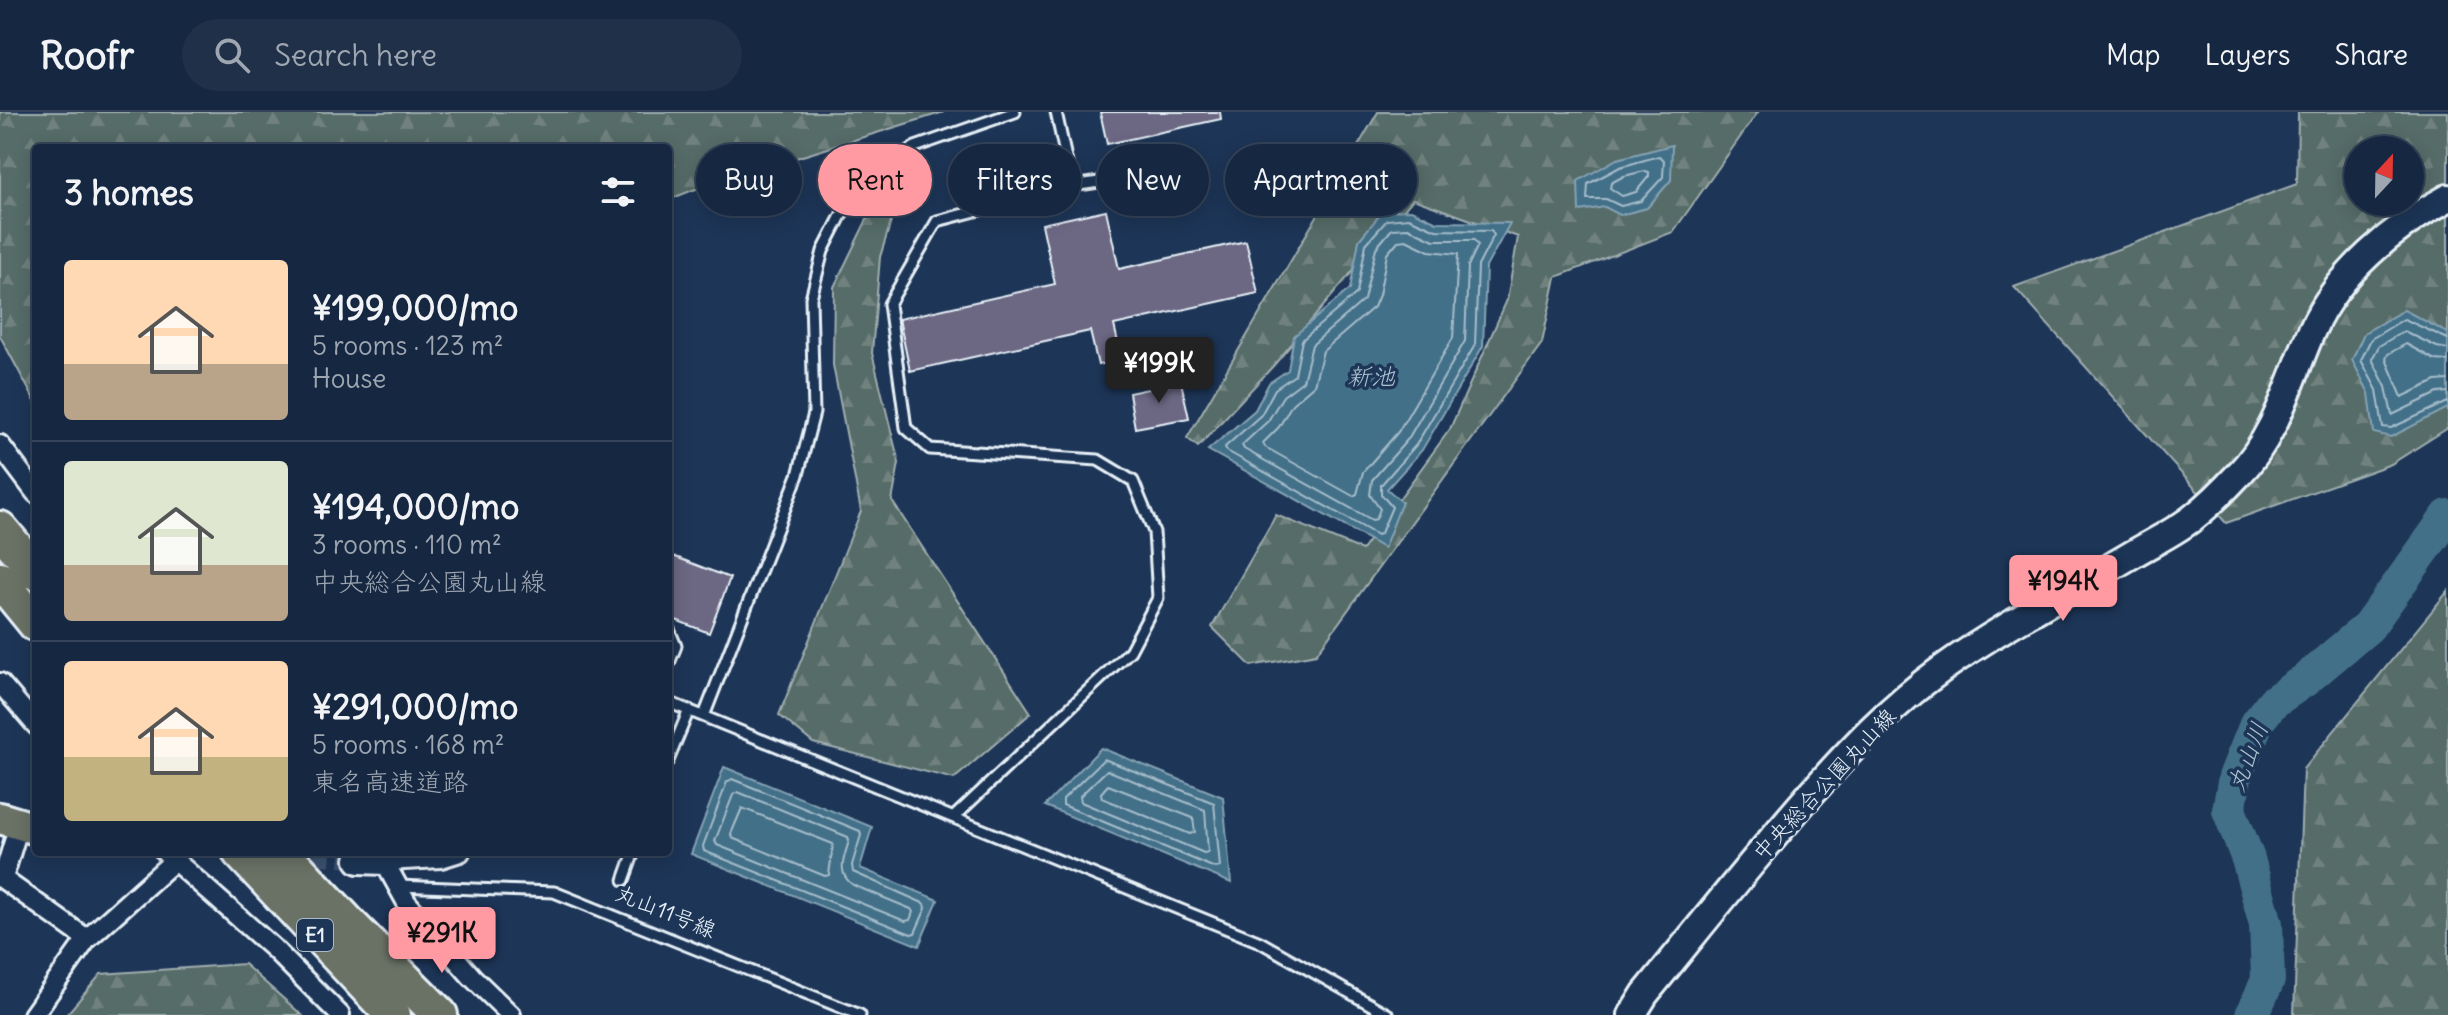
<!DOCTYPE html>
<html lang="en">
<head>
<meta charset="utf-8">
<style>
	:root { --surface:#162841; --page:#1f3048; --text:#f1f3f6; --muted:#9ea6b1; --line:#35445a; --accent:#ff9aa2 }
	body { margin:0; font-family:Delius,"Klee One",sans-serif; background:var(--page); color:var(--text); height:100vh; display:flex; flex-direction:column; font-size:30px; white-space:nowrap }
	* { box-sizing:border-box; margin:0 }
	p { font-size:26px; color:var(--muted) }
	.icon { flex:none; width:44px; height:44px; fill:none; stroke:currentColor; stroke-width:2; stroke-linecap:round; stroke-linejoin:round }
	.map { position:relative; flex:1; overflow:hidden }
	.drawer { position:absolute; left:32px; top:32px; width:640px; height:712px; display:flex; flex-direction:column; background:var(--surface); border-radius:8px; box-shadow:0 4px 20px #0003,0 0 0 2px var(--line) }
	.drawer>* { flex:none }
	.top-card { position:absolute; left:696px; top:32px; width:760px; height:72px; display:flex; gap:16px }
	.needle { width:52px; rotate:22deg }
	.buttons { position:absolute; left:2344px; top:24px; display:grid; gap:16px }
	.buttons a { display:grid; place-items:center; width:80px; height:80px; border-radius:50%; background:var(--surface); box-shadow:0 4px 20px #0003,0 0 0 2px var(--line); font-size:40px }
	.price { position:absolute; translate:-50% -68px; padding:0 18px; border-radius:8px; background:var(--accent); color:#111; font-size:26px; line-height:52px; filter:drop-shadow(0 2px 4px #0008) }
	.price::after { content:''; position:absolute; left:50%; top:48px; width:24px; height:18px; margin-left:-12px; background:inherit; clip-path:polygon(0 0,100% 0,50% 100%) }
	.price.selected { background:#222; color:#fff }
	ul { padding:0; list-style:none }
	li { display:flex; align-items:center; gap:24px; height:200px; padding:0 32px }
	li+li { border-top:2px solid var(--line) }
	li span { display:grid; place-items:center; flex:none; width:224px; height:160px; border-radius:8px; color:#555 }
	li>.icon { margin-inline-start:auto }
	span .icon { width:96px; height:96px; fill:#fffc; stroke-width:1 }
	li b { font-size:34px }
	h2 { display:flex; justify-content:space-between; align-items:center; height:96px; padding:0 32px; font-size:34px }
	.chip { padding:0 28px; border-radius:36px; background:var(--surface); box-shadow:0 4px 20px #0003,0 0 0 2px var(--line); font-size:28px; line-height:72px }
	.chip.selected { background:var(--accent); color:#111 }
	header { display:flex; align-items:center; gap:48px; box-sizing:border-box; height:112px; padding:0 40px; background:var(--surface); border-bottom:2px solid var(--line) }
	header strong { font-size:38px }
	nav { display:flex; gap:44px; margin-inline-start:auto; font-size:28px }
	.search { width:560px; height:72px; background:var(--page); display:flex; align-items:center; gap:20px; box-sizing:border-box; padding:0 28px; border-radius:44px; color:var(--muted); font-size:30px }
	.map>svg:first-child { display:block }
	.forest { fill:url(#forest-firs); stroke:#a0aeb0; stroke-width:2; fill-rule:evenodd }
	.water { fill:#436f88; stroke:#85a3b5; stroke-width:2 }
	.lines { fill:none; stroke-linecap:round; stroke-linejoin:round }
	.shore { stroke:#a6bdcb; stroke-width:2 }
	.river { stroke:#436f88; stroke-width:34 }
	.building { fill:#6c6784; stroke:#e8f1f8; stroke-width:2 }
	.street-tunnel { stroke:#3b516f; stroke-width:18; stroke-dasharray:18 9; stroke-linecap:butt }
	.lane-casing { stroke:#e8f1f8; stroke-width:15 }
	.street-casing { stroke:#e8f1f8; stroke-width:24 }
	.secondary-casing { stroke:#e8f1f8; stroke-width:32 }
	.primary-casing { stroke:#e8f1f8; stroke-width:36 }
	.highway-casing { stroke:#e8f1f8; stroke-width:40 }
	.lane { stroke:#1d3557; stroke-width:9 }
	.street { stroke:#1d3557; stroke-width:18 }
	.secondary { stroke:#1d3557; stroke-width:26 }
	.primary { stroke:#6a7165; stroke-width:30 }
	.highway { stroke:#6a7165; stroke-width:34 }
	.labels { text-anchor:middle; stroke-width:7; stroke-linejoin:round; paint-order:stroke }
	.shield { fill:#1d3557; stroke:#abb9c8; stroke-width:2 }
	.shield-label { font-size:20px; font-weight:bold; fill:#e8f1f8 }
	.street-label { font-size:22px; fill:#e8f1f8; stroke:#1d3557 }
	.water-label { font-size:24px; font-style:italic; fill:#aec4d1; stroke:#1d3557 }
</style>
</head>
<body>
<header>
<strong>Roofr</strong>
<div class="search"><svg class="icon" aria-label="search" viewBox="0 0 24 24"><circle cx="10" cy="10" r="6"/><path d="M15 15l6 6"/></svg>Search here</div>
<nav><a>Map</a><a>Layers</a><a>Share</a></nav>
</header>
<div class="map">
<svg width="2448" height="903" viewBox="0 0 2448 903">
	<defs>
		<pattern id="forest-firs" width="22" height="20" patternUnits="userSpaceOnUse" patternTransform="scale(2)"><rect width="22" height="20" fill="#576c67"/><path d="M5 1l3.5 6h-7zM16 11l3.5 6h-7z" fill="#6f817e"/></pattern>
	</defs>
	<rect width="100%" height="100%" fill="#1d3557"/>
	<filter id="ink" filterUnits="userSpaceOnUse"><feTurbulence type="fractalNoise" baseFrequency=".0125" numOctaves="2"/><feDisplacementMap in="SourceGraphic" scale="16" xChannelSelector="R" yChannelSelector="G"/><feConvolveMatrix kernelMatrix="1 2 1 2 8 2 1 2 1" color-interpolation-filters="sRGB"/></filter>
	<g filter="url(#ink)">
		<g class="forest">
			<polygon points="0,0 944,0 693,78 668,88 668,36 36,36 36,291 0,224"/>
			<polygon points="1378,0 1758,0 1673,120 1556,165 1542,231 1316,542 1251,554 1212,515 1276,403 1362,438 1450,317 1507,188 1518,125 1413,87 1274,253 1198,335 1187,326"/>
			<path d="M2298 0H2448V316L2391 352 2226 411 2014 175 2297 72ZM2358 38H2410V90H2358Z"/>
			<polygon points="904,68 880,145 872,241 899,351 892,389 1031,601 954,667 813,631 779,603 861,399 833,253 834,175 869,103"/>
			<polygon points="2448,479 2448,903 2294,903 2303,657"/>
			<polygon points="244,852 302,903 66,903 101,862"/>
		</g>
		<g class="water">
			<polygon points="1672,33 1671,68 1647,96 1620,103 1605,95 1579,99 1578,69 1617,47"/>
			<polygon points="1411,98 1437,110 1510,111 1486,155 1483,234 1422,338 1387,377 1402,390 1384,436 1208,338 1255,298 1269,271 1288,258 1294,224 1350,177 1359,128 1383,99"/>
			<polygon points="2404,198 2448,221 2448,296 2391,325 2374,321 2369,281 2352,248 2364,221"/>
			<polygon points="1101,636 1223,685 1231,771 1045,694"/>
			<polygon points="724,655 872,715 860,756 938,788 919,834 691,742"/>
		</g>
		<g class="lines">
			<g class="shore">
				<polygon points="1659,44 1664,48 1663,65 1641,89 1621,94 1606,87 1587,87 1588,72 1620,55"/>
				<polygon points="1645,59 1649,60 1649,64 1636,80 1622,84 1610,76 1611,71 1624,64"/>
				<polygon points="1409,106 1436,118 1491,119 1494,123 1478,154 1475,233 1416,333 1381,373 1381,382 1392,395 1381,421 1377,423 1227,339 1225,335 1261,303 1275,277 1295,263 1302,228 1357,181 1366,132 1387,108"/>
				<polygon points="1408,116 1434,128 1474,128 1478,133 1468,154 1465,229 1408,327 1372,368 1370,383 1380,397 1376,407 1372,408 1244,337 1242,333 1268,309 1283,284 1303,269 1312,233 1364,188 1376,136 1392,117"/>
				<polygon points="1406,128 1429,139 1458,142 1453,226 1398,320 1363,360 1357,382 1353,384 1265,335 1263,331 1279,315 1292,292 1314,273 1323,239 1374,195 1379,183 1387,142 1398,129"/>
				<polyline points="2448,227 2404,207 2371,227 2361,248 2377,278 2383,315 2391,316 2448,290"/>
				<polyline points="2448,237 2437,235 2404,219 2379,234 2372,247 2386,275 2392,303 2438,281 2448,280"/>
				<polyline points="2448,249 2435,248 2406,232 2388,242 2386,247 2402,285 2436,269 2448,268"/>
				<polygon points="1104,647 1214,691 1220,755 1215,756 1063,693 1063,687"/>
				<polygon points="1107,658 1205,698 1208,740 1204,741 1081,690 1080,684"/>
				<polygon points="732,667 860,719 861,723 852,753 853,760 925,792 926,796 915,821 911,822 704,739 703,734 727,670"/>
				<polygon points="1108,673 1193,706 1195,720 1190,722 1102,686 1101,681"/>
				<path d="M738 680 848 725 849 729C844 746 836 761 853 773L911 797 913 800 910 808 905 809 717 733 715 729 733 683Z"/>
				<polygon points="742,696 833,732 829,763 825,764 732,726 731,722"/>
			</g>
			<polyline class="river" points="2252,903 2268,868 2266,812 2248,747 2229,698 2235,665 2257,610 2273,590 2305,568 2368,515 2448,404"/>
		</g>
		<g class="building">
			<polygon points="1100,0 1220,0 1221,7 1107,32"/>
			<polygon points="1106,98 1119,157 1246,129 1258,181 1114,213 1122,248 1098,253 1090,219 910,259 899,207 1055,172 1042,112"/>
			<polygon points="1181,270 1189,306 1135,316 1129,281"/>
			<polygon points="668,442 730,466 709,521 668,505"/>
		</g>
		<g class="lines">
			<polyline class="street-tunnel" points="286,740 359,748"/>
			<defs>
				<g id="lane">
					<polyline points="1056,0 1072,74"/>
					<polyline points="668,515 676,534 668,554"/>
					<polyline points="668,590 1260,830 1389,903"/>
					<polyline points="704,604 798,363 814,301 811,186 823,139 845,96 881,58 915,35 1015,0"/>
					<polyline points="668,649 689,598"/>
					<polyline points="954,705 1130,539 1158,486 1154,420 1133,369 1098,348 930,337 906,316 889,192 937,109 1072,74 1106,69"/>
					<polyline points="624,768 634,740"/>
					<polyline points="398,774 554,780 860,903"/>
				</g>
				<g id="street">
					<polyline points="0,333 36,381"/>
					<polyline points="0,571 36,613"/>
					<polyline points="165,740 273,836 340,903"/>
					<polyline points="380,742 407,791 472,865 511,903"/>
					<polyline points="386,749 441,746 460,740"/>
					<polyline points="0,765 87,827"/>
					<polyline points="3,766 19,713"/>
					<polyline points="33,903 87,827 174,749"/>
				</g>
				<g id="secondary">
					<polyline points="359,748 386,749"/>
					<path d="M1632 903 1645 882C1699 816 1751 750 1807 686 1849 639 1890 594 1942 557 2002 514 2069 480 2133 442 2153 430 2177 419 2195 404 2210 392 2225 377 2238 363 2276 325 2291 266 2312 218 2337 162 2394 114 2448 86"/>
				</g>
				<polyline id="primary" points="0,706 36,717"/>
				<g id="highway">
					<polyline points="0,417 36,460"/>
					<polyline points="0,468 36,512"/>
					<polyline points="240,740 393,903"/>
					<polyline points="282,740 353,816 440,903"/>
				</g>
			</defs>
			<use href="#lane" class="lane-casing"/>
			<use href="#street" class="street-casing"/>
			<use href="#secondary" class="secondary-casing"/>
			<use href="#primary" class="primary-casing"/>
			<use href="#highway" class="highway-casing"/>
			<use href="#lane" class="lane"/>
			<use href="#street" class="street"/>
			<use href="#secondary" class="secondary"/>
			<use href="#primary" class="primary"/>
			<use href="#highway" class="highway"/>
		</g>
	</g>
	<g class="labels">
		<rect class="shield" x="297" y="807" width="36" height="32" rx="6"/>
		<g class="shield-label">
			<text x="315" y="830">E1</text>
		</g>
		<g class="street-label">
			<text transform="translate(1824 672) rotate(-47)" y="8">中央総合公園丸山線</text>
			<text transform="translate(666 799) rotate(22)" y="8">丸山11号線</text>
		</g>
		<g class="water-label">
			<text x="1371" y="273">新池</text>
			<text transform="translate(2248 645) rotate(-69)" y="8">丸山川</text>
		</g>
	</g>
</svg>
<div class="buttons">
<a><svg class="needle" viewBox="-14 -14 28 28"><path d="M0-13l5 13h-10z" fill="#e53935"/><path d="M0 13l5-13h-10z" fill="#9ea6b1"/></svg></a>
</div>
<b class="price selected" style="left:1159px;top:293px">¥199K</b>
<b class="price" style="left:2063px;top:511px">¥194K</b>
<b class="price" style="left:442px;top:863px">¥291K</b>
<div class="top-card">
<a class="chip">Buy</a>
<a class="chip selected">Rent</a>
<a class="chip">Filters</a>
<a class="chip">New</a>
<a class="chip">Apartment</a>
</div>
<section class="drawer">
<h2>3 homes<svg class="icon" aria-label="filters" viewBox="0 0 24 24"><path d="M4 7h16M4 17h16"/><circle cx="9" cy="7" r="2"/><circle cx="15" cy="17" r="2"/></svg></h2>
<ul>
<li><span style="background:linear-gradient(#ffd9b3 65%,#b9a48a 0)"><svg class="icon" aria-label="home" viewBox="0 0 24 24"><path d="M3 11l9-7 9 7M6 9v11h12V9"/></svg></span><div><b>¥199,000/mo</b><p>5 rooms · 123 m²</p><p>House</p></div></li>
<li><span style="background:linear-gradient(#dfe7d0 65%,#b9a48a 0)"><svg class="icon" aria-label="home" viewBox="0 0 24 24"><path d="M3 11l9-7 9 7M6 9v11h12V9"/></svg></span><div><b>¥194,000/mo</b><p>3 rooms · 110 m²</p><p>中央総合公園丸山線</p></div></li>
<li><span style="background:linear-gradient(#ffd9b3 60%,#c2b280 0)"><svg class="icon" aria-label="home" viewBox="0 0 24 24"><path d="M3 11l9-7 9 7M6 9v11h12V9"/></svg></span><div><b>¥291,000/mo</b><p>5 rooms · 168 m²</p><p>東名高速道路</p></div></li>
</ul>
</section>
</div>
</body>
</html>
